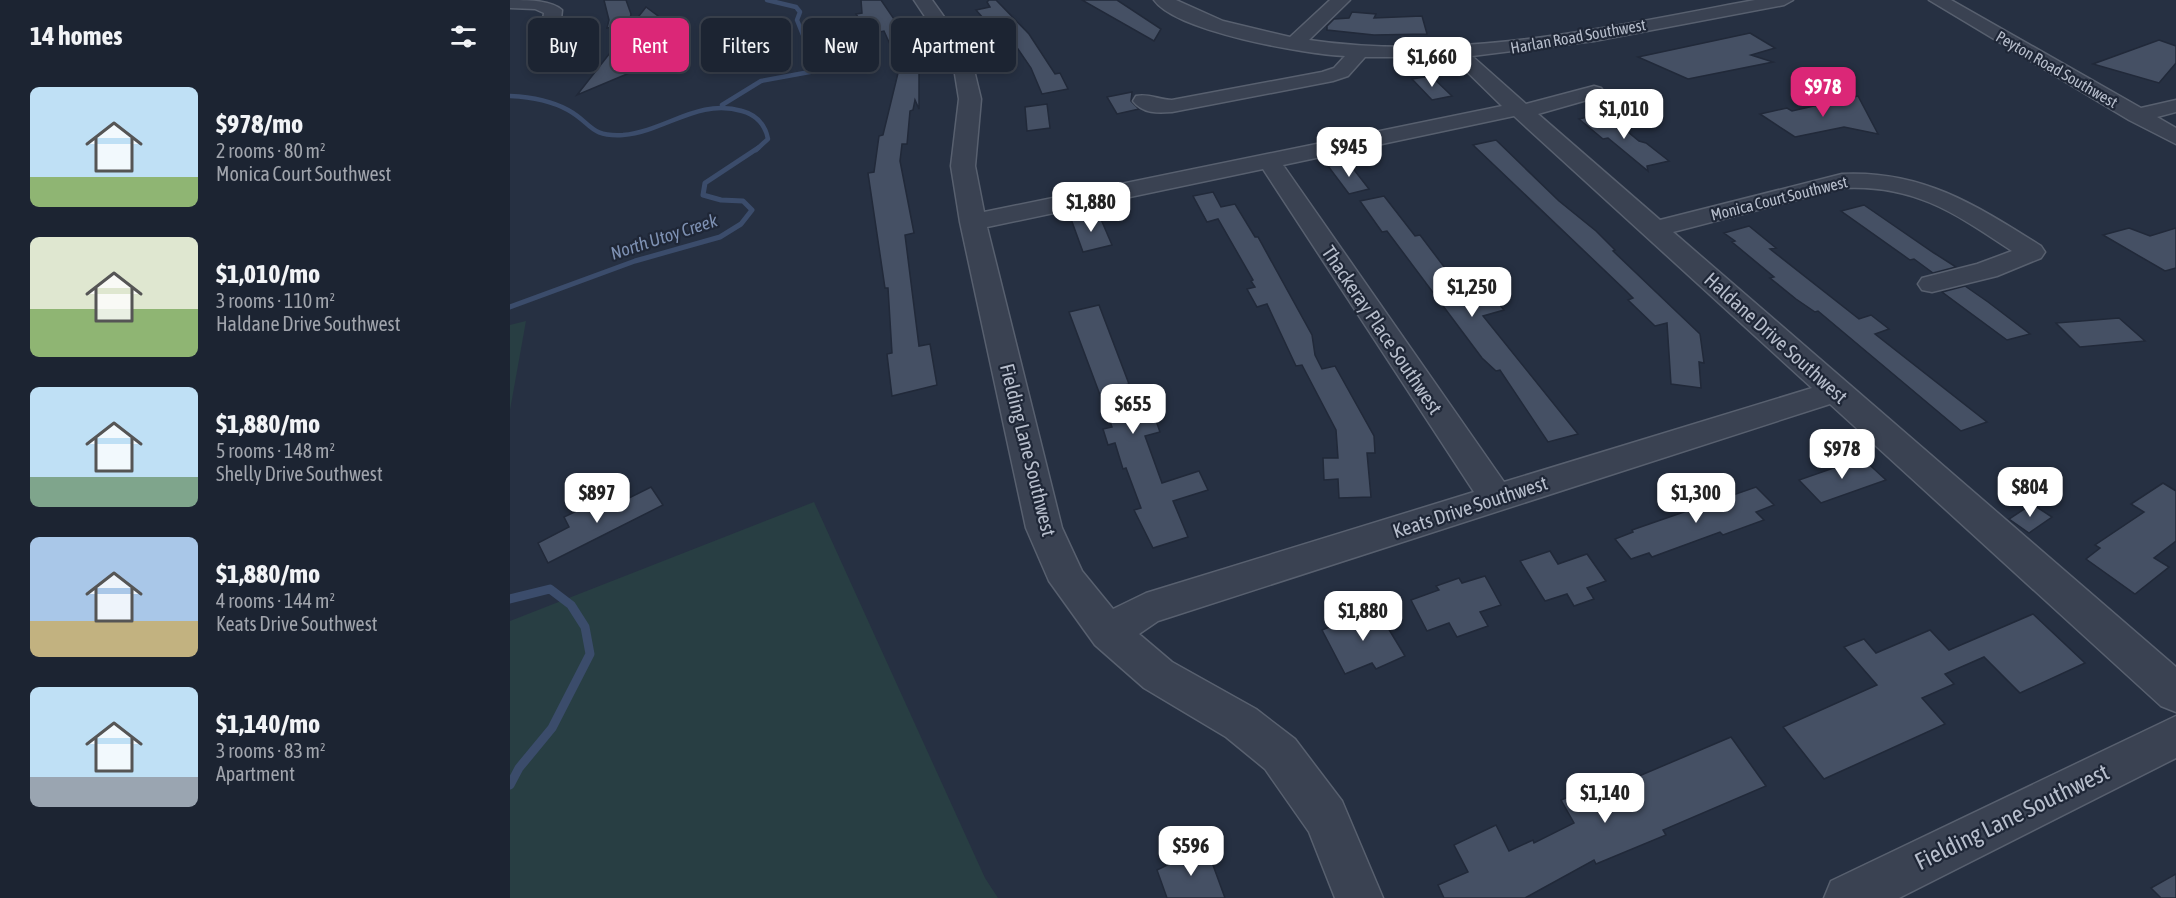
<!DOCTYPE html>
<html lang="en">
<head>
<meta charset="utf-8">
<style>
	:root { --surface:#1c2432; --page:#29303e; --text:#f1f3f6; --muted:#a0a4ac; --line:#3a414d; --accent:#db2777 }
	body { margin:0; font-family:"Asap Condensed",sans-serif; background:var(--page); color:var(--text); height:100vh; display:flex; flex-direction:column; font-size:22px; white-space:nowrap }
	* { box-sizing:border-box; margin:0 }
	p { font-size:20px; color:var(--muted) }
	.icon { flex:none; width:33px; height:33px; fill:none; stroke:currentColor; stroke-width:2; stroke-linecap:round; stroke-linejoin:round }
	.map { position:relative; flex:1; overflow:hidden }
	.panel { display:flex; flex-direction:column; background:var(--surface); width:510px }
	.panel>* { flex:none }
	.top-card { position:absolute; left:18px; top:18px; width:570px; height:54px; display:flex; gap:12px }
	.price { position:absolute; translate:-50% -51px; padding:0 14px; border-radius:12px; background:#fff; color:#222; font-size:20px; line-height:39px; filter:drop-shadow(0 2px 3px #0008) }
	.price::after { content:''; position:absolute; left:50%; top:36px; width:18px; height:14px; margin-left:-9px; background:inherit; clip-path:polygon(0 0,100% 0,50% 100%) }
	.price.active { background:var(--accent); color:#fff }
	ul { padding:0; list-style:none }
	li { display:flex; align-items:center; gap:18px; height:150px; padding:0 30px }
	li span { display:grid; place-items:center; flex:none; width:168px; height:120px; border-radius:9px; color:#555 }
	li>.icon { margin-inline-start:auto }
	span .icon { width:72px; height:72px; fill:#fffc; stroke-width:1 }
	li b { font-size:26px }
	h2 { display:flex; justify-content:space-between; align-items:center; height:72px; padding:0 30px; font-size:26px }
	.tag { padding:0 21px; border-radius:9px; background:var(--surface); box-shadow:0 3px 9px #0003,0 0 0 2px var(--line); font-size:21px; line-height:54px }
	.tag.active { background:var(--accent); color:#fff }
	main { display:flex; flex:1; min-height:0 }
	.map>svg:first-child { display:block }
	.green { fill:#283e43 }
	.lines { fill:none; stroke-linecap:round; stroke-linejoin:round }
	.stream-far2 { stroke:#3b4c6b; stroke-width:4.5 }
	.stream-far1 { stroke:#3b4c6b; stroke-width:5 }
	.stream { stroke:#3b4c6b; stroke-width:9 }
	.building { fill:#455064; stroke:#212939; stroke-width:1.5 }
	.minor-casing { stroke:#58606f; stroke-width:3 }
	.minor { fill:#3a4252; fill-rule:evenodd }
	.labels { text-anchor:middle; stroke-width:4.5; stroke-linejoin:round; paint-order:stroke }
	.far-street-label { font-size:16px; fill:#b7becc; stroke:#1f2737 }
	.far-water-label { font-size:18px; font-style:italic; fill:#7e91b3; stroke:#1f2737 }
	.street-label { font-size:20px; fill:#b7becc; stroke:#1f2737 }
	.near-street-label { font-size:24px; fill:#b7becc; stroke:#1f2737 }
</style>
</head>
<body>
<main>
<section class="panel">
<h2>14 homes<svg class="icon" aria-label="filters" viewBox="0 0 24 24"><path d="M4 7h16M4 17h16"/><circle cx="9" cy="7" r="2"/><circle cx="15" cy="17" r="2"/></svg></h2>
<ul>
<li><span style="background:linear-gradient(#bfe0f5 75%,#8fb573 0)"><svg class="icon" aria-label="home" viewBox="0 0 24 24"><path d="M3 11l9-7 9 7M6 9v11h12V9"/></svg></span><div><b>$978/mo</b><p>2 rooms · 80 m²</p><p>Monica Court Southwest</p></div></li>
<li><span style="background:linear-gradient(#dfe7d0 60%,#8fb573 0)"><svg class="icon" aria-label="home" viewBox="0 0 24 24"><path d="M3 11l9-7 9 7M6 9v11h12V9"/></svg></span><div><b>$1,010/mo</b><p>3 rooms · 110 m²</p><p>Haldane Drive Southwest</p></div></li>
<li><span style="background:linear-gradient(#bfe0f5 75%,#7fa58c 0)"><svg class="icon" aria-label="home" viewBox="0 0 24 24"><path d="M3 11l9-7 9 7M6 9v11h12V9"/></svg></span><div><b>$1,880/mo</b><p>5 rooms · 148 m²</p><p>Shelly Drive Southwest</p></div></li>
<li><span style="background:linear-gradient(#a9c7e8 70%,#c2b280 0)"><svg class="icon" aria-label="home" viewBox="0 0 24 24"><path d="M3 11l9-7 9 7M6 9v11h12V9"/></svg></span><div><b>$1,880/mo</b><p>4 rooms · 144 m²</p><p>Keats Drive Southwest</p></div></li>
<li><span style="background:linear-gradient(#bfe0f5 75%,#9aa5b1 0)"><svg class="icon" aria-label="home" viewBox="0 0 24 24"><path d="M3 11l9-7 9 7M6 9v11h12V9"/></svg></span><div><b>$1,140/mo</b><p>3 rooms · 83 m²</p><p>Apartment</p></div></li>
</ul>
</section>
<div class="map">
<svg width="1666" height="898" viewBox="0 0 1666 898">
	<rect width="100%" height="100%" fill="#263042"/>
	<g class="green">
		<polygon points="16,321 0,410 0,325"/>
		<polygon points="304,502 475,878 488,898 0,898 0,621"/>
	</g>
	<g class="lines">
		<g class="stream-far2">
			<path d="M0 96C20 97 40 100 58 110 82 123 79 137 113 135 156 131 188 98 232 111 247 115 255 124 258 139L246 150"/>
			<polyline points="212,105 251,81 305,71 331,59 333,51 329,48 295,40 287,20 290,12 286,7 257,0"/>
		</g>
		<polyline class="stream-far1" points="0,307 125,261 210,237 231,224 242,210 233,201 211,200 193,195 195,183 248,148"/>
		<polyline class="stream" points="0,599 40,589 61,605 75,627 80,654 42,728 9,768 0,785"/>
	</g>
	<g class="building">
		<polygon points="94,0 116,0 121,14 119,24 97,28 99,20"/>
		<polygon points="351,0 371,0 397,38 399,47 403,47 409,58 409,109 405,100 403,110 400,111 397,144 392,144 390,161 404,233 395,235 409,346 420,344 427,385 382,396 377,354 382,353 378,288 375,288 358,173 364,172 369,136 373,135 388,73 393,73 374,31 359,34 346,14 352,13"/>
		<polygon points="479,0 486,0 519,34 545,74 550,73 558,89 532,94 521,68 495,30 487,26 481,27 466,10 480,7 477,2"/>
		<polygon points="572,0 607,0 651,29 644,41"/>
		<polygon points="136,7 148,16 121,52 148,61 67,95"/>
		<polygon points="842,12 866,14 864,18 912,16 917,34 864,35 817,30 817,26 824,19 839,18"/>
		<polygon points="1240,33 1265,48 1241,55 1263,62 1178,79 1128,57"/>
		<polygon points="1649,40 1666,46 1666,63 1649,83 1583,64"/>
		<polygon points="921,76 942,96 922,100 902,79"/>
		<polygon points="622,92 621,101 629,109 607,114 597,97"/>
		<polygon points="1348,96 1368,134 1334,127 1285,137 1250,114 1277,108 1282,111"/>
		<polygon points="537,104 540,128 517,131 515,107"/>
		<polygon points="1095,113 1129,141 1136,143 1159,161 1137,166 1138,171 1098,138 1093,139 1069,119"/>
		<polygon points="986,140 1049,201 1086,231 1105,250 1103,251 1190,334 1194,363 1189,362 1191,388 1161,384 1157,323 1145,326 1118,300 1123,298 1114,289 963,145"/>
		<polygon points="838,162 859,189 839,194 818,166"/>
		<polygon points="703,192 711,207 725,204 745,237 748,237 802,335 805,355 812,369 825,366 864,436 865,453 857,453 861,497 829,498 828,479 814,480 813,458 828,458 826,430 792,365 786,366 757,304 747,307 737,289 745,287 741,281 743,280 708,219 697,222 683,196"/>
		<polygon points="874,196 905,236 910,235 944,280 964,275 994,310 973,316 1068,434 1038,442 990,370 986,371 972,358 877,231 872,232 850,201"/>
		<polygon points="1354,205 1424,253 1446,267 1423,273 1404,259 1400,260 1331,211"/>
		<polygon points="583,215 584,218 590,217 602,245 573,252 561,219"/>
		<polygon points="1239,226 1266,248 1260,249 1349,319 1361,315 1379,329 1365,334 1477,422 1451,431 1308,311 1305,312 1286,299 1260,278 1264,277 1222,242 1225,241 1214,233"/>
		<polygon points="1619,228 1640,236 1666,228 1666,268 1655,271 1593,235"/>
		<polygon points="1455,286 1478,302 1520,334 1497,340 1432,292"/>
		<polygon points="589,305 619,384 615,385 627,420 644,415 650,432 635,436 652,483 689,471 698,490 663,501 678,537 643,548 624,510 631,508 616,468 613,469 605,443 598,445 593,429 602,427 559,312"/>
		<polygon points="1609,318 1635,341 1570,347 1546,323"/>
		<polygon points="1352,458 1376,480 1311,503 1289,480"/>
		<polygon points="1653,483 1666,491 1666,541 1644,558 1659,567 1625,594 1576,559 1590,548 1585,545 1634,512 1621,504"/>
		<polygon points="141,487 153,505 38,563 28,543 59,527 54,517 79,505 85,515"/>
		<polygon points="1246,487 1264,505 1246,512 1254,520 1213,535 1210,532 1142,557 1139,553 1121,559 1105,539 1123,532 1122,530"/>
		<polygon points="1522,504 1542,517 1519,533 1499,519"/>
		<polygon points="1040,551 1048,564 1077,554 1096,581 1077,588 1084,599 1064,606 1057,594 1035,601 1010,561"/>
		<polygon points="975,576 991,605 970,612 978,626 947,637 939,623 917,631 901,600 929,590 926,586 949,578 952,583"/>
		<polygon points="866,608 895,656 866,669 862,663 835,674 812,630"/>
		<polygon points="1523,614 1575,663 1510,693 1474,657 1435,674 1444,684 1412,698 1435,724 1314,779 1273,727 1367,685 1334,647 1354,639 1366,653 1420,630 1439,650"/>
		<polygon points="1221,737 1256,786 1153,830 1156,835 1086,864 1084,860 1015,898 934,898 928,885 958,872 944,845 986,825 999,851 1023,840 1024,843 1064,823 1051,800 1119,773 1122,779"/>
		<polygon points="696,846 715,898 657,898 647,870"/>
		<polygon points="1666,874 1666,898 1651,898 1641,888"/>
	</g>
	<g class="lines">
		<defs>
			<g id="minor">
				<path d="M0 0C16 0 41 0 52 10L50 28 36 52H22L19 48 32 28 34 13 25 9 0 8Z"/>
				<path d="M404 0H422L452 42 465 74 471 99 465 166 474 212 992 106 942 57H855L838 76 823 81 662 112C648 113 633 114 623 101L626 96C639 93 649 100 662 100L812 72 824 68 835 56C796 54 666 32 644 0H666L713 21 780 37 820 0H840L799 40C948 62 1099 27 1245 0H1283L1274 5 1084 41 962 56 1016 104 1084 86 1091 88 1094 92 1091 96 1028 114 1150 220 1332 174C1412 170 1466 205 1531 246L1535 252 1531 258 1487 276 1422 292 1412 290 1408 284 1412 278 1467 264 1502 251C1445 213 1404 184 1332 188L1163 232 1666 667V712L1651 706 1320 404 648 621 629 634 662 662 746 709 785 739 832 801 873 898H825L799 832 755 769 716 737 634 688 585 645 539 581 516 528 450 222 441 166 449 99 445 74 432 42ZM1004 116 1302 388 994 482 773 165ZM753 169 964 492 636 593 603 609 572 571 552 528 477 227Z"/>
				<polygon points="1419,0 1441,0 1631,108 1666,100 1666,112 1647,117 1666,128 1666,144 1619,120"/>
				<polygon points="1666,716 1666,758 1389,898 1314,898 1321,881"/>
			</g>
		</defs>
		<use href="#minor" class="minor-casing"/>
		<use href="#minor" class="minor"/>
	</g>
	<g class="labels">
		<g class="far-street-label">
			<text transform="translate(1068 36) rotate(-10)" y="6">Harlan Road Southwest</text>
			<text transform="translate(1547 69) rotate(30)" y="6">Peyton Road Southwest</text>
			<text transform="translate(1269 198) rotate(-14)" y="6">Monica Court Southwest</text>
		</g>
		<g class="far-water-label">
			<text transform="translate(154 237) rotate(-18)" y="6">North Utoy Creek</text>
		</g>
		<g class="street-label">
			<text transform="translate(872 330) rotate(56)" y="7">Thackeray Place Southwest</text>
			<text transform="translate(1266 338) rotate(42)" y="7">Haldane Drive Southwest</text>
			<text transform="translate(518 450) rotate(76)" y="7">Fielding Lane Southwest</text>
			<text transform="translate(960 507) rotate(-18)" y="7">Keats Drive Southwest</text>
		</g>
		<g class="near-street-label">
			<text transform="translate(1502 817) rotate(-26)" y="8">Fielding Lane Southwest</text>
		</g>
	</g>
</svg>
<b class="price" style="left:922px;top:88px">$1,660</b>
<b class="price active" style="left:1313px;top:118px">$978</b>
<b class="price" style="left:1114px;top:140px">$1,010</b>
<b class="price" style="left:839px;top:178px">$945</b>
<b class="price" style="left:581px;top:233px">$1,880</b>
<b class="price" style="left:962px;top:318px">$1,250</b>
<b class="price" style="left:623px;top:435px">$655</b>
<b class="price" style="left:1332px;top:480px">$978</b>
<b class="price" style="left:1520px;top:518px">$804</b>
<b class="price" style="left:87px;top:524px">$897</b>
<b class="price" style="left:1186px;top:524px">$1,300</b>
<b class="price" style="left:853px;top:642px">$1,880</b>
<b class="price" style="left:1095px;top:824px">$1,140</b>
<b class="price" style="left:681px;top:877px">$596</b>
<div class="top-card">
<a class="tag">Buy</a>
<a class="tag active">Rent</a>
<a class="tag">Filters</a>
<a class="tag">New</a>
<a class="tag">Apartment</a>
</div>
</div>
</main>
</body>
</html>
